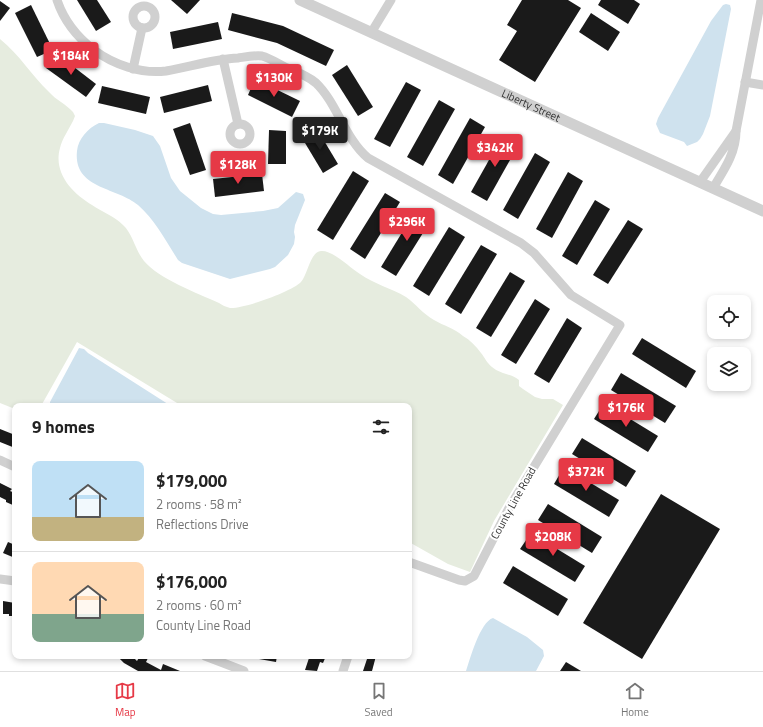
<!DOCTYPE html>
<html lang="en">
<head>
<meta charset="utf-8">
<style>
	:root { --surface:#fff; --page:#f6f6f6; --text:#222; --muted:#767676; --line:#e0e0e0; --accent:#e63946 }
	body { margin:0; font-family:"Titillium Web",sans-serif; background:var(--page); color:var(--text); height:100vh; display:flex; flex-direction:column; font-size:15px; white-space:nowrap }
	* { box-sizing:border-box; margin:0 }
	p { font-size:13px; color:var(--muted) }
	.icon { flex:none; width:22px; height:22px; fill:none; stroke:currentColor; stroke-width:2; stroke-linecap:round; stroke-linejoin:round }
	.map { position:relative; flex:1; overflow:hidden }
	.panel { position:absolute; left:12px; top:403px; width:400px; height:256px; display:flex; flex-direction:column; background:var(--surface); border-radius:8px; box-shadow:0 2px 6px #0003 }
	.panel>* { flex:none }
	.fabs { position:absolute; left:707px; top:295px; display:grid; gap:8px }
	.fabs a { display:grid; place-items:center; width:44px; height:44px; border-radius:8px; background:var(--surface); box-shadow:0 2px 6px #0003; font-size:20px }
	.price { position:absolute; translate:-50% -34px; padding:0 9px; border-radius:4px; background:var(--accent); color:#fff; font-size:13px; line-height:26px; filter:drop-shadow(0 1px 2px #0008) }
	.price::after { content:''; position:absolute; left:50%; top:24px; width:12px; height:9px; margin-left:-6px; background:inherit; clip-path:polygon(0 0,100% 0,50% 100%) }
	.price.active { background:#222; color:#fff }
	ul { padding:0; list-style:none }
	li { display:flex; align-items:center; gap:12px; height:100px; padding:0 20px }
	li+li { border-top:1px solid var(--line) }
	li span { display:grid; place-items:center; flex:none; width:112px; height:80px; border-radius:8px; color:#555 }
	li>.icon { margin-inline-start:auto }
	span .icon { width:48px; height:48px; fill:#fffc; stroke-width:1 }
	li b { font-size:17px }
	h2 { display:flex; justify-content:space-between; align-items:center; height:48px; padding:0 20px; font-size:17px }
	.menu { display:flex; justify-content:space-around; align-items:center; height:56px; border-top:1px solid var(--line); background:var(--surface); font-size:11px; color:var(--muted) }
	.menu a { display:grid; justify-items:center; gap:2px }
	.menu .active { color:var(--accent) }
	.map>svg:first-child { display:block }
	.green { fill:#e6ecdf }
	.water { fill:#cfe2ee }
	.building { fill:#1a1a1a }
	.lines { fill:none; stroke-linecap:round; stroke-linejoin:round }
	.minor { stroke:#d0d0d0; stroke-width:9 }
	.tertiary { stroke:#d0d0d0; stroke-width:11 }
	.labels { text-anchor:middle; stroke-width:4; stroke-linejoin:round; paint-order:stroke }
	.street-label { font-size:11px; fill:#333; stroke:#fff }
</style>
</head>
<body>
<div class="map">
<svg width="763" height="671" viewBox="0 0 763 671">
	<rect width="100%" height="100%" fill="#fff"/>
	<path class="green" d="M0 39C20 55 31 75 49 92 56 100 66 104 73 112L75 116 73 121C69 129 62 139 60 148 53 173 72 193 92 205 102 212 114 216 123 225 133 234 135 250 144 261 159 279 197 293 219 303 222 305 226 307 230 308 243 309 291 292 301 282 308 274 310 252 321 251 333 250 350 268 360 274 374 284 391 288 406 297 416 304 423 314 434 320 444 326 454 328 463 336 470 340 476 346 481 353 485 358 487 363 492 367 500 374 512 374 519 380V386L523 389 535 397 542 399H553L563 405 494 521 470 572 448 564 409 542V406H182L77 342 41 406H15V409L0 403Z"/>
	<g class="water">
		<polygon points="726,4 730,5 731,9 710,116 703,134 700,139 697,142 687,146 684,142 660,133 656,124 658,118 711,21 723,5"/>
		<path d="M99 123H104L135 130 153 136 160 146 171 178 180 191 201 208 213 214 221 215 263 211 278 208 296 192 303 194 305 200 295 225 294 232 295 237 294 244 288 255 275 267 270 269 230 279 182 263 178 260C166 241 155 220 138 205 117 187 73 189 77 151 78 139 88 128 99 123Z"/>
		<polygon points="79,348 84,349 88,353 171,406 50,406 50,402"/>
		<path d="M493 618 527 637 543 650 544 656 536 671H466C470 659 480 622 493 618Z"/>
	</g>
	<g class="building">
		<polygon points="77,0 97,0 111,22 96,31"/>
		<polygon points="171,0 200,0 187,14"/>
		<polygon points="522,0 568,0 581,8 535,82 499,60 517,31 507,25"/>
		<polygon points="601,0 634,0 640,4 628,24 598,5"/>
		<polygon points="0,1 10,8 0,21"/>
		<polygon points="31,5 53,50 37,57 15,13"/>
		<polygon points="232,13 283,26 334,50 326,66 277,43 228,30"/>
		<polygon points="591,13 620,32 608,51 579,32"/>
		<polygon points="218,22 222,39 173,49 170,32"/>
		<polygon points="57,54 96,84 86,97 46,68"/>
		<polygon points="347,65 373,107 358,116 332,75"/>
		<polygon points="255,79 300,101 292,117 248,95"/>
		<polygon points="406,82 421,90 390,147 374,139"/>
		<polygon points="208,85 212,101 164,113 160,97"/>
		<polygon points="102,86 150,97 146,114 98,103"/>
		<polygon points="439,100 455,109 423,166 407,157"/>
		<polygon points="470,118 485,127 453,184 438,175"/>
		<polygon points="190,123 206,170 190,175 173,129"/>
		<polygon points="317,129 338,164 323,173 302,138"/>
		<polygon points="269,130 286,131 286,164 268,164"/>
		<polygon points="503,135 519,144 487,201 471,192"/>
		<polygon points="535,153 550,162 518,219 503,210"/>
		<polygon points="353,171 369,181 333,240 317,230"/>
		<polygon points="568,172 583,181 552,238 536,229"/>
		<polygon points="262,174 264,191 215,197 213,179"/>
		<polygon points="385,193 400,202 365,259 350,249"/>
		<polygon points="595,200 610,209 577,265 562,256"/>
		<polygon points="417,208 433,217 396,276 381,267"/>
		<polygon points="628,220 643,229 608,284 593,275"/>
		<polygon points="449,227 465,237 429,296 413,286"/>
		<polygon points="481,245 497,254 461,314 445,304"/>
		<polygon points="510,272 525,281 491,337 476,328"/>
		<polygon points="535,299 550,309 516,364 501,355"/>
		<polygon points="567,318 582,328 549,383 534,374"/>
		<polygon points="642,338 696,371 686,388 632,354"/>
		<polygon points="621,373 676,406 665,423 611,390"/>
		<polygon points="604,403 658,436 648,452 594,419"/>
		<polygon points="0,429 15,435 15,448 0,442"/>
		<polygon points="582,438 636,471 626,487 572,454"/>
		<polygon points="564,467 619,500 609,517 554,484"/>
		<polygon points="0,483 12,489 10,491 15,493 15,506 6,502 6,500 0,497"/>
		<polygon points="661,494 720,529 642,659 583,623"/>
		<polygon points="548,504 602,537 592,553 538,520"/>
		<polygon points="531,533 585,566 575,582 520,549"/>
		<polygon points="8,542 15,545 15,558 3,553"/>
		<polygon points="513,566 568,599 558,616 503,583"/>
		<polygon points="3,601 15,603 15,616 9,616 9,614 3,614"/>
		<polygon points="117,656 132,656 137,661 140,656 149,656 146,662 161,670 163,664 180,671 138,671 124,663"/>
		<polygon points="260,656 277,656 276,662 259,659"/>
		<polygon points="306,656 326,656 323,663 320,662 317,671 305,670 309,658 306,657"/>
		<polygon points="368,656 376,656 372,671 363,671"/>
		<polygon points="566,662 581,671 560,671"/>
	</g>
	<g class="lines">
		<g class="minor">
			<path d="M57 0C64 21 77 37 94 50 114 65 141 74 166 71 190 67 213 59 238 58 245 57 255 55 262 56 270 58 279 64 287 68 297 72 308 76 316 83 337 103 345 139 368 158L521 243 534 253 571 295 620 325 509 508 474 576 465 581 459 580 409 562"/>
			<circle cx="144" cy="17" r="11"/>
			<polyline points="371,33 391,0"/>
			<polyline points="223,59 238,124"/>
			<polyline points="133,69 142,28"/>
			<polyline points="745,82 763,85"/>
			<circle cx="240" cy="134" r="10"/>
			<polyline points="736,131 761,0"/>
			<path d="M700 182 736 131C736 153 724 170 713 188"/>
			<polyline points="0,460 15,467"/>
			<polyline points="0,579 15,581"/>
			<polyline points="205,656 244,671"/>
			<polyline points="343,671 348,656"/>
		</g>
		<path class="tertiary" id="s1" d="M300 0 763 211"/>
	</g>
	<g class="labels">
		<g class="street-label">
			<text dy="4" stroke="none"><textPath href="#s1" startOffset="254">Liberty Street</textPath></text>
			<text transform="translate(513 503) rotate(-61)" y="4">County Line Road</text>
		</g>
	</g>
</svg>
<div class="fabs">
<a><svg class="icon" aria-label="locate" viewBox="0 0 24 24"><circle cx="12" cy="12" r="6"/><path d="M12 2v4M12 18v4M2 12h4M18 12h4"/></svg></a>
<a><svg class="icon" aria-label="layers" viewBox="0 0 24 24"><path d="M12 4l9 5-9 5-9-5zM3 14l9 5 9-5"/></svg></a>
</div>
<b class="price" style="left:71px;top:76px">$184K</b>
<b class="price" style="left:274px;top:98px">$130K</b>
<b class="price active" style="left:320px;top:151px">$179K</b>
<b class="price" style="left:495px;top:168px">$342K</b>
<b class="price" style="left:238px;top:185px">$128K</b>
<b class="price" style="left:407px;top:242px">$296K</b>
<b class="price" style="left:626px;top:428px">$176K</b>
<b class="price" style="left:586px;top:492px">$372K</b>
<b class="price" style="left:553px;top:557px">$208K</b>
<section class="panel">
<h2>9 homes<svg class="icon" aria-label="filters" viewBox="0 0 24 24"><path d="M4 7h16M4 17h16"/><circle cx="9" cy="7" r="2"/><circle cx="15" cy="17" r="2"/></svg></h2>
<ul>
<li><span style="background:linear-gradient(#bfe0f5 70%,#c2b280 0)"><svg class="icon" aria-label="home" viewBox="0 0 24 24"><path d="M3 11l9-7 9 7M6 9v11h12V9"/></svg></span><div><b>$179,000</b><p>2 rooms · 58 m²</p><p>Reflections Drive</p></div></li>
<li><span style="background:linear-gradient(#ffd9b3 65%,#7fa58c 0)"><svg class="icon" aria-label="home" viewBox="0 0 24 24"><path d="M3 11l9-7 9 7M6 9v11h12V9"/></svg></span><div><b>$176,000</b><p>2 rooms · 60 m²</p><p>County Line Road</p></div></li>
</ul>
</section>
</div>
<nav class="menu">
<a class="active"><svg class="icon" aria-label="map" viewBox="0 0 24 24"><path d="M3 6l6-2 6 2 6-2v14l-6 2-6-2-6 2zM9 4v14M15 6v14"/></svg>Map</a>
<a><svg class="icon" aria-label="saved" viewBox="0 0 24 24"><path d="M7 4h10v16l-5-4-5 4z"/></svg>Saved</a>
<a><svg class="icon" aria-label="home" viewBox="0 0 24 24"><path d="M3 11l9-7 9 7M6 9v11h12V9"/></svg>Home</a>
</nav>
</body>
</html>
